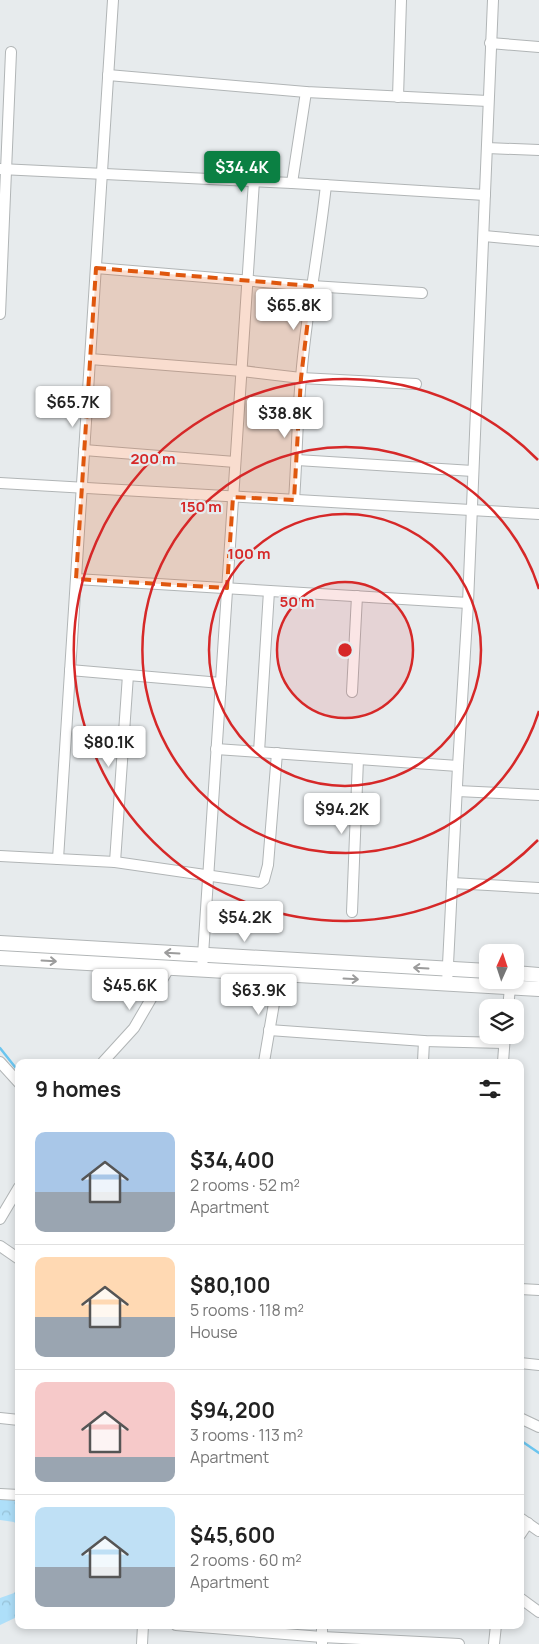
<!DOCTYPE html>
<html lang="en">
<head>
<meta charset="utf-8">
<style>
	:root { --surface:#fff; --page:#f6f6f6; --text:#222; --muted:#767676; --line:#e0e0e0; --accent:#0b8043 }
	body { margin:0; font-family:Manrope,sans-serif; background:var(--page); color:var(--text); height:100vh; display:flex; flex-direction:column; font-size:19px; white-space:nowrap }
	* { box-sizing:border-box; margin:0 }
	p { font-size:16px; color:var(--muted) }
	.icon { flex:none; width:28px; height:28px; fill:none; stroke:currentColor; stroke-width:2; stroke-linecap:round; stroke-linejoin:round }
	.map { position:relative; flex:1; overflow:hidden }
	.side { position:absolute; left:15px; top:1059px; width:509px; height:570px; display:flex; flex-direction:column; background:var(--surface); border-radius:10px; box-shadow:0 2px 8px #0003 }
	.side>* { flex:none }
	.needle { width:32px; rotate:3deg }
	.controls { position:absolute; left:479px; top:944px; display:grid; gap:10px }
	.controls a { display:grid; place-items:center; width:45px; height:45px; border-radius:10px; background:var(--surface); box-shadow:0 2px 8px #0003; font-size:25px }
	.price { position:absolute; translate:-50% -42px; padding:0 11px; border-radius:5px; background:#fff; color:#222; font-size:16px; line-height:32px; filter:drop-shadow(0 1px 2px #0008) }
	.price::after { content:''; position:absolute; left:50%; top:30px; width:15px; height:11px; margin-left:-8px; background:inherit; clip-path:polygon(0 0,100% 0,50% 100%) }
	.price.active { background:var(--accent); color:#fff }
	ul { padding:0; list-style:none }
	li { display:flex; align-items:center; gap:15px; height:125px; padding:0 20px }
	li+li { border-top:1px solid var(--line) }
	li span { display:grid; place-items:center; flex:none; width:140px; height:100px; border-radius:10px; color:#555 }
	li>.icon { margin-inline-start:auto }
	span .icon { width:60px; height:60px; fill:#fffc; stroke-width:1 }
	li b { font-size:21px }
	h2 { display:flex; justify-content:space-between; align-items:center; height:60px; padding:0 20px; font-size:21px }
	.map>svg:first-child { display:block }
	.forest { fill:url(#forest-crowns) }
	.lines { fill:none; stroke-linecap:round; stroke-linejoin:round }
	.stream { stroke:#6bc5ef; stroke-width:2.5 }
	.minor-casing { stroke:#b1b5b6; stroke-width:12 }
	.secondary-casing { stroke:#b1b5b6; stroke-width:16 }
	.minor { stroke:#fff; stroke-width:10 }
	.secondary { stroke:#fff; stroke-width:14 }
	.oneway { stroke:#9c9c9c }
	.marked { fill:#df570e; fill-opacity:0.2; stroke:#df570e; stroke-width:4; stroke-dasharray:10 6; stroke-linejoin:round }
	.ring { fill:none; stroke:#d62828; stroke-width:2.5 }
	.centre { fill:#d62828; stroke:#e7ebed; stroke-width:2.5 }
	.ring-label { font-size:15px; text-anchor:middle; font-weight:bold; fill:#d62828; stroke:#e7ebed; stroke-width:4.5; stroke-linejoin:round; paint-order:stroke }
</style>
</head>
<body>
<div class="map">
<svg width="539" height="1644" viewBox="0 0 539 1644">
	<defs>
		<pattern id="forest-crowns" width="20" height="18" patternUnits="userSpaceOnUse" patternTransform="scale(1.25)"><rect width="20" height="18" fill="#aedff9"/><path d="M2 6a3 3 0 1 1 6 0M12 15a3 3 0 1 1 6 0" fill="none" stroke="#96c0d6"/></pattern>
	</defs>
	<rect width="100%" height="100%" fill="#e7ebed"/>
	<g class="forest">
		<polygon points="0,1499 19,1499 19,1527 14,1522 0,1520"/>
		<polygon points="19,1587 19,1618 17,1617 0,1625 0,1598 14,1593"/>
	</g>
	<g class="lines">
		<g class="stream">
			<polyline points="0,1048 19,1072"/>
			<polyline points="520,1440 539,1453"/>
		</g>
		<defs>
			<g id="minor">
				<polyline points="490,43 539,47"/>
				<polyline points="108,75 306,92 488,101"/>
				<polyline points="398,97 401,0"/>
				<polyline points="487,148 539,150"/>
				<polyline points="0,169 292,183 485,195"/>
				<polyline points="292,183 306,92"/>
				<polyline points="484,236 539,241"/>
				<polyline points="96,268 312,286 422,293"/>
				<polyline points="0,314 11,52"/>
				<polyline points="90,359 242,371 301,378 416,384"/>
				<polyline points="84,450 235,462"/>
				<polyline points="297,460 473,471"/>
				<polyline points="0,483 539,514"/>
				<path d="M294 500C297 460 297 419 301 378 306 314 319 250 326 185"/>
				<polyline points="76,579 468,603"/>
				<polyline points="70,670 221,683"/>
				<polyline points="352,692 357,596"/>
				<polyline points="216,749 458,766"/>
				<polyline points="259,752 269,591"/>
				<polyline points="457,791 539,795"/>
				<polyline points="0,856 115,862 260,883 264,880 268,865 277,753"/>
				<polyline points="58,859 113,0"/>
				<polyline points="115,862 128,675"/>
				<polyline points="452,883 539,888"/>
				<polyline points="352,912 358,759"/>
				<polyline points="202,970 254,181"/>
				<polyline points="447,984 458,766 468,603 493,0"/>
				<polyline points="508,1008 510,988"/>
				<polyline points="269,1030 424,1041 504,1043"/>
				<polyline points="0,1062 19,1083"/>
				<polyline points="103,1062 134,1028 169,968"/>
				<polyline points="264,1062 279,974"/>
				<polyline points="423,1062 424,1041"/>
				<polyline points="503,1062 505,1035"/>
				<polyline points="0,1219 19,1187"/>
				<polyline points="0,1246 19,1259"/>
				<polyline points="520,1289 539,1290"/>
				<polyline points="520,1363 539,1365"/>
				<polyline points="0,1418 19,1420"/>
				<polyline points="520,1418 539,1427"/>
				<polyline points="0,1494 19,1495"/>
				<polyline points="520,1518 539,1531"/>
				<polyline points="520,1535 528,1523"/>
				<polyline points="520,1598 539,1612"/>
				<polyline points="176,1625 322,1637 459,1644"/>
				<polyline points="322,1625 322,1644"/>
				<polyline points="142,1644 143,1625"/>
				<polyline points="494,1644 496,1625"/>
			</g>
			<g id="secondary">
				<polyline points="0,943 488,971"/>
				<polyline points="0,958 539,989"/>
				<polyline points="515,973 539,975"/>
			</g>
		</defs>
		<use href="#minor" class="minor-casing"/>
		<use href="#secondary" class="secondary-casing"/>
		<use href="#minor" class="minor"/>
		<use href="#secondary" class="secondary"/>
	</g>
	<defs><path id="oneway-shaft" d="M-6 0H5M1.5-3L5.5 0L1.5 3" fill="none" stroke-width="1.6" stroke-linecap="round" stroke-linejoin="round" transform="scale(1.25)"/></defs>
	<g class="oneway">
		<use href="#oneway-shaft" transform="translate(172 953) rotate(-177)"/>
		<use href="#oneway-shaft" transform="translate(49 961) rotate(3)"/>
		<use href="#oneway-shaft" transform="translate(421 968) rotate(-177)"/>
		<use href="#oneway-shaft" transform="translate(351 979) rotate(3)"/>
	</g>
	<path class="marked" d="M96 268 312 286 301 378 294 500 233 497 227 588 76 579Z"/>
	<circle cx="345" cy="650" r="68" fill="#d62828" fill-opacity=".12"/>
	<g class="ring">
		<circle cx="345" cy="650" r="68"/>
		<circle cx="345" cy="650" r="136"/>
		<path d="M539 711A203 203 0 1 1 539 589"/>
		<path d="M538 840A271 271 0 1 1 538 460"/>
	</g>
	<circle cx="345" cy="650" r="8" class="centre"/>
	<g class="ring-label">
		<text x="153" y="464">200 m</text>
		<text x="201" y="512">150 m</text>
		<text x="249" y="559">100 m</text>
		<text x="297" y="607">50 m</text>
	</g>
</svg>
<div class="controls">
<a><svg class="needle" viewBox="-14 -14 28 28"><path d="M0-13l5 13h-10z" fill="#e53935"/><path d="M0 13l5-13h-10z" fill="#767676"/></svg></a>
<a><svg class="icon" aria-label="layers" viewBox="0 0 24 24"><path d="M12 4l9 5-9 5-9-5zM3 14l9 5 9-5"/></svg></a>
</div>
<b class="price active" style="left:242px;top:193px">$34.4K</b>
<b class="price" style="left:294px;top:331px">$65.8K</b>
<b class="price" style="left:73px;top:428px">$65.7K</b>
<b class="price" style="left:285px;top:439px">$38.8K</b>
<b class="price" style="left:109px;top:768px">$80.1K</b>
<b class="price" style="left:342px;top:835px">$94.2K</b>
<b class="price" style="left:245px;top:943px">$54.2K</b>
<b class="price" style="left:130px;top:1011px">$45.6K</b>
<b class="price" style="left:259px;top:1016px">$63.9K</b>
<section class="side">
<h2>9 homes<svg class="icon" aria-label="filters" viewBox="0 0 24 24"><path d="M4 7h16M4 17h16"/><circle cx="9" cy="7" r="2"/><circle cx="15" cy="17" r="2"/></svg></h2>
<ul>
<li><span style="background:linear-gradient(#a9c7e8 60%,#9aa5b1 0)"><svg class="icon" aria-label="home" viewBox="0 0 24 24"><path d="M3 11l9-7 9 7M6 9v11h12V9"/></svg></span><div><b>$34,400</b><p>2 rooms · 52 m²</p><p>Apartment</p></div></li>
<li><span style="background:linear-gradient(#ffd9b3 60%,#9aa5b1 0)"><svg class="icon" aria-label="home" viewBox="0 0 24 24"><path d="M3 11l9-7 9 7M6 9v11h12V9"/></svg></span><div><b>$80,100</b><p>5 rooms · 118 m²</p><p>House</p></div></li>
<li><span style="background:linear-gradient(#f6c9c9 75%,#9aa5b1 0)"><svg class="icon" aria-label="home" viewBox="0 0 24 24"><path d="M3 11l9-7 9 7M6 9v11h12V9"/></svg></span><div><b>$94,200</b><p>3 rooms · 113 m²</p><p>Apartment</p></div></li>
<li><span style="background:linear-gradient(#bfe0f5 60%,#9aa5b1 0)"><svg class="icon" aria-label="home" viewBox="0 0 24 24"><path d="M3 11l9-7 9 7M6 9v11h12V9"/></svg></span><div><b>$45,600</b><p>2 rooms · 60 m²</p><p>Apartment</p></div></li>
</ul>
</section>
</div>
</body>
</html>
